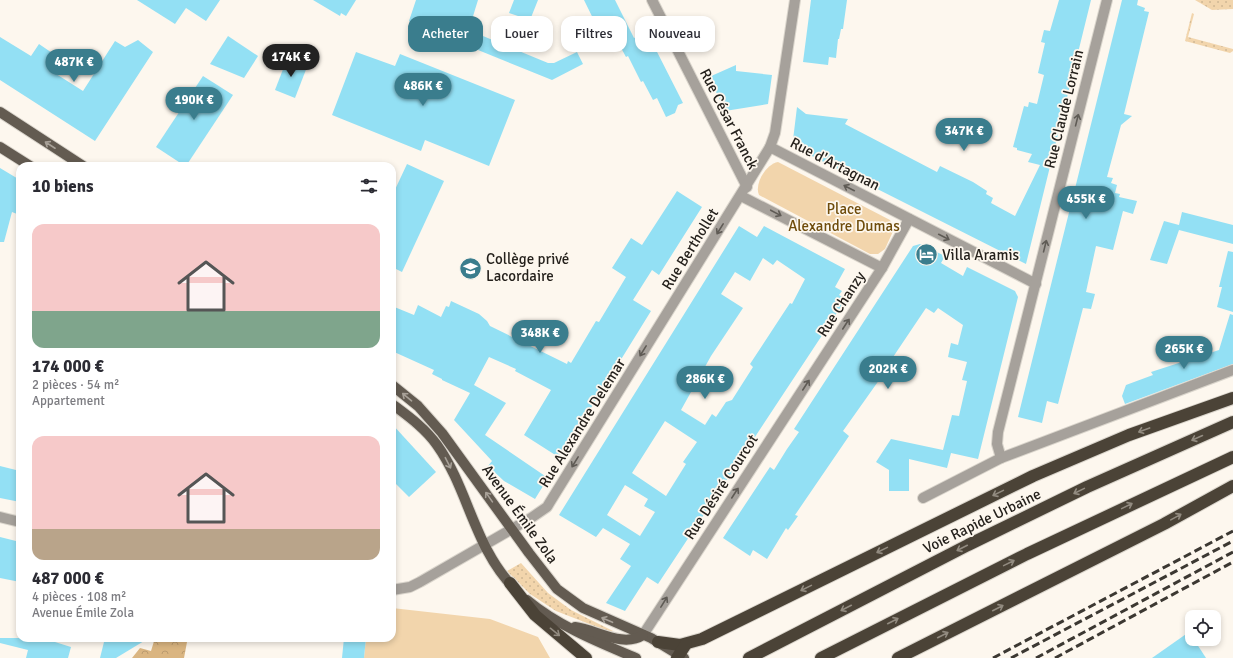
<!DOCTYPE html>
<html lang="fr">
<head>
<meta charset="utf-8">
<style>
	:root { --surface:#fff; --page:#f7f7f7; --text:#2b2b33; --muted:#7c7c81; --accent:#3a7d8d }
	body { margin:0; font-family:Signika,sans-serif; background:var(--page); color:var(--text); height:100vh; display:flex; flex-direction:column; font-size:15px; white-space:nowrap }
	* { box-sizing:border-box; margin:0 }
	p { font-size:13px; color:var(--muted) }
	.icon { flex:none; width:22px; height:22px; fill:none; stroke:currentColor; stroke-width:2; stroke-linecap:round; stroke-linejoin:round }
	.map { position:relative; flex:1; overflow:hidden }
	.side { position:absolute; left:16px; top:162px; width:380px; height:480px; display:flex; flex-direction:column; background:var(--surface); border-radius:12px; box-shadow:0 2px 6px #0003 }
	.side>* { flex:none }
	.banner { position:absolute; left:408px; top:16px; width:380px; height:36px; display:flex; gap:8px }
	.buttons { position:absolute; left:1185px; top:610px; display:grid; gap:8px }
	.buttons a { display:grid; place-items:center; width:36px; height:36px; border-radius:8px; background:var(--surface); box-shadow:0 2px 6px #0003; font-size:20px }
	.price { position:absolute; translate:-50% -34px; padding:0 9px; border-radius:14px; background:var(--accent); color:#fff; font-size:13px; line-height:26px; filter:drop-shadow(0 1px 2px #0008) }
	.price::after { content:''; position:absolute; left:50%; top:24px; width:12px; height:9px; margin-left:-6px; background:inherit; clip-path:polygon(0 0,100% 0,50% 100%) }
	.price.current { background:#222; color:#fff }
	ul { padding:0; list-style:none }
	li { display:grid; align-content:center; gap:8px; height:212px; padding:0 16px }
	li span { display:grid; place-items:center; height:124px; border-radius:12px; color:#555 }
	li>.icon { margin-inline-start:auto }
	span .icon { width:72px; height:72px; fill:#fffc; stroke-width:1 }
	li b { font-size:17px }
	h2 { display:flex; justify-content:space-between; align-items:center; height:48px; padding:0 16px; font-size:17px }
	.chip { padding:0 14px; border-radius:12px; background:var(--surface); box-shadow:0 2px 6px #0003; font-size:14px; line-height:36px }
	.chip.current { background:var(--accent); color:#fff }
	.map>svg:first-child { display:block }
	.grass { fill:url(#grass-dots) }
	.forest { fill:url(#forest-crowns) }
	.park { fill:#f2d5ac }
	.building { fill:#93e0f4; fill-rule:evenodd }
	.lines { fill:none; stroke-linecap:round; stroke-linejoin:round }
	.minor-casing { stroke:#dad5cc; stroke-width:12 }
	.major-casing { stroke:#dad5cc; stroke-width:12 }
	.highway-casing { stroke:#dad5cc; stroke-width:14 }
	.minor { stroke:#a6a19b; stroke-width:10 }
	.major { stroke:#635b51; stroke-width:10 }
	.highway { stroke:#4b4337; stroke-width:12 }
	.rail { stroke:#3c3832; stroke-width:3; stroke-dasharray:8 4; stroke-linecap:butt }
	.oneway { stroke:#5f5b55 }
	.oneway2 { stroke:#a8a198 }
	.oneway3 { stroke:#928b80 }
	.labels { text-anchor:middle; stroke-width:3.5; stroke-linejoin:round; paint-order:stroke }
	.street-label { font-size:15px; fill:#25211c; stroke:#fdf7ee }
	.park-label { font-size:15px; fill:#6f4c0b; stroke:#fdf7ee }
	.poi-label { font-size:15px; fill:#25211c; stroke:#fdf7ee; text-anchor:start }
</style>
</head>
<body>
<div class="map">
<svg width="1233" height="658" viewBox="0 0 1233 658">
	<defs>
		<pattern id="grass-dots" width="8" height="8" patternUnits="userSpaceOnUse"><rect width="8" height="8" fill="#f2d5ac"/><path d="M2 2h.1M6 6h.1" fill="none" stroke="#cfb793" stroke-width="1.8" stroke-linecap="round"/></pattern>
		<pattern id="forest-crowns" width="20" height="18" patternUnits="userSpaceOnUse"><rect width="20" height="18" fill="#dab581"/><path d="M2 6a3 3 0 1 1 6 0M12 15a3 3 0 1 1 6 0" fill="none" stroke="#bb9b6f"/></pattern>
	</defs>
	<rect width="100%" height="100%" fill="#fdf7ee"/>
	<g class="grass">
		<polygon points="1195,0 1233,0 1233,9 1212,10"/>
		<polygon points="1192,13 1194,14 1188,37 1233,49 1233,51 1230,53 1185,41"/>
		<polygon points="521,563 548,593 571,610 613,631 610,632 556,611 530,594 507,571"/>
	</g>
	<polygon class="forest" points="155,638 179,638 179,640 187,642 184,658 132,658 140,648 151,651"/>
	<g class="park">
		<path d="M778 162 890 220 894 229 885 249 878 254H870L759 195C754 184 766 164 778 162Z"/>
		<polygon points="392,608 490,619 538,637 550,658 364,658 366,638 392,638"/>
	</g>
	<g class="building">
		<polygon points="137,0 220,0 206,21 186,8 175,24"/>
		<polygon points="313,0 356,0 346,16 341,13 340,16"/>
		<polygon points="416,0 478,0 465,42 409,21"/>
		<polygon points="514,0 538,0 530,20 509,13"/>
		<polygon points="584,0 615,0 634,38 652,29 658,41 653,44 683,103 678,105 675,113 666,117 657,98 653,100 643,81 641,82 628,56 626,57 620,46 609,51"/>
		<polygon points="811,0 847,0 843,29 841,29 839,39 838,39 836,58 829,57 828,65 803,62"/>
		<polygon points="1059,0 1091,0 1026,264 796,148 793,140 797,107 806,114 848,119 845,124 937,172 940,166 973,182 987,191 986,194 993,198 991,203 1015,216 1040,165 1028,162 1032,154 1017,150 1017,148 1013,147 1024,106 1028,107 1029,102 1037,104 1044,75 1038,73 1045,43 1041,42 1044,30 1050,31"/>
		<polygon points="1122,0 1138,0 1137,5 1145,8 1144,11 1149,12 1124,114 1132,116 1121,125 1107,177 1113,178 1111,183 1117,185 1115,193 1120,194 1119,197 1137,201 1133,214 1123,211 1113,250 1096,246 1086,292 1095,294 1091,309 1083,308 1058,404 1047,401 1042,423 1018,417"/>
		<polygon points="228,36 258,56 244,78 210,64"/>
		<polygon points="483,36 548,63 554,63 577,52 583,64 552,80 478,50"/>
		<polygon points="0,37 31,56 39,44 61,59 53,72 83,91 115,41 125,47 138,40 153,52 95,141 0,80"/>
		<polygon points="356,52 395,66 400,54 515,100 489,166 425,140 421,151 332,115"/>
		<polygon points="287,59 307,67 295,98 275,90"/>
		<polygon points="736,65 736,71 772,75 768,104 725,111 709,77"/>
		<polygon points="203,76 233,95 186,166 185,166 156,147"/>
		<polygon points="407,164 444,181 402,272 392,267 392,196"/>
		<polygon points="0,168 20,180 20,200 17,214 12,212 4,242 0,242"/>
		<polygon points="677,191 702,207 659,275 652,270 633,300 651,311 560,458 524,435 551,390 515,371 516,369 489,357 474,385 506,403 485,435 548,478 535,499 504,481 488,466 492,461 454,420 470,393 442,380 442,379 432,374 434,370 392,351 392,306 414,315 418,305 441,317 446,306 449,307 451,301 479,314 487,321 490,326 567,364 568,361 571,363 596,321 599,322 626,277 612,268 631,238 642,245"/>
		<polygon points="1182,212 1233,225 1233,244 1179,230 1167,264 1150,260 1164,221 1179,225"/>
		<path d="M739 226 757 237 764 226 845 269 835 287 842 291 839 295 846 299 658 584 647 577 625 611 606 603 631 566 620 559 630 544 603 528 596 537 559 515ZM763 258 773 265 777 260 805 279 792 304 790 303 750 364 753 367 732 400 726 402 716 417 712 414 705 425 681 410 711 356 743 308 721 294 735 272 750 281ZM665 421 697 442 683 462 686 464 666 496 632 473ZM625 485 648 499 644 506 655 512 640 536 607 515Z"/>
		<polygon points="920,244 945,256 941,263 963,276 967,267 1015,291 1018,297 978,459 951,453 947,468 909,459 909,491 889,491 889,470 876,462 891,439 943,450 952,415 959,416 967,381 962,380 967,362 948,357 951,343 958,345 963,325 938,308 934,313 926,308 881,375 882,376 843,431 849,436 795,515 798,516 788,530 786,528 767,559 753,550 750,556 723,538 770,467 774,470 787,449 799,432 794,429 913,246"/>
		<polygon points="1228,251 1233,252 1233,312 1217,307 1222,287 1219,287"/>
		<polygon points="1230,314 1233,315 1233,364 1125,404 1122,396 1126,385 1153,375 1151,372 1219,350"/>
		<polygon points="392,424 436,472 409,497 392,480"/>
		<polygon points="0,466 20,471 20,502 0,498"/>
		<polygon points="0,537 20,542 20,582 0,578"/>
		<polygon points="1189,632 1206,658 1152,658"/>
		<polygon points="0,638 56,638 55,642 71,647 68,658 26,658 28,650 0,643"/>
		<polygon points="105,638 149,638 116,658 100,658"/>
		<polygon points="344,638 366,638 364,658 342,658"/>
	</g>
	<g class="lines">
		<defs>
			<g id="minor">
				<polyline points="652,0 747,187"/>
				<polyline points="770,147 1036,284"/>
				<polyline points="741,196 882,268"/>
				<polyline points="1001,458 997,444 998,432 1107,0"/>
				<polyline points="923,498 1001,458 1233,370"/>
				<polyline points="0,517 20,522"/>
				<polyline points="392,590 410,587 420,582 531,518 547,507 550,502 770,147 775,133 795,0"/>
				<polyline points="643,635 882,268 909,219"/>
			</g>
			<g id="major">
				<polyline points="0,112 83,166"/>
				<polyline points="0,147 30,166"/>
				<polyline points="392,385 418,406 442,433 529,553 557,589 583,608 651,638 684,658"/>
				<path d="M392 404C408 416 425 428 437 445 469 490 474 548 515 589"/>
				<path d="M527 600C558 626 598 642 636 658"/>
				<path d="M575 627C597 630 623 648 643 635"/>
			</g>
			<g id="highway">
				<polyline points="510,583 535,615 586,658"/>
				<polyline points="658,642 680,645 702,639 1033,476 1129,435 1233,398"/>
				<polyline points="677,658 686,644"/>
				<polyline points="749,658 968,545 1087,487 1233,422"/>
				<polyline points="821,658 1027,554 1233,457"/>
				<polyline points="898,658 1164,524 1233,486"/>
			</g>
		</defs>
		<use href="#minor" class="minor-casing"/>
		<use href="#major" class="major-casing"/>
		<use href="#highway" class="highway-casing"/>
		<use href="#minor" class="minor"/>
		<use href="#major" class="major"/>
		<use href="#highway" class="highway"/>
		<g class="rail">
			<polyline points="993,658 1233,531"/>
			<polyline points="1011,658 1233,541"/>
			<polyline points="1036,658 1233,552"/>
			<polyline points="1055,658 1233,562"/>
		</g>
	</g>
	<defs><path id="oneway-shaft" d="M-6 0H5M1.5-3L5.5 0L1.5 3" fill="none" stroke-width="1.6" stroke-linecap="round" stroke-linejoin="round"/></defs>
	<g class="oneway">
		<use href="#oneway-shaft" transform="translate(1077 120) rotate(-76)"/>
		<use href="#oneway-shaft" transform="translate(849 188) rotate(-153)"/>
		<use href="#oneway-shaft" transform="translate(776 213) rotate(28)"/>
		<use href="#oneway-shaft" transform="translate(720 229) rotate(122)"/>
		<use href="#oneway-shaft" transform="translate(944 237) rotate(27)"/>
		<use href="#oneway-shaft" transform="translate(1045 246) rotate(-76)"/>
		<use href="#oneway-shaft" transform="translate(846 324) rotate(-57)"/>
		<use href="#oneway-shaft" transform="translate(643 351) rotate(122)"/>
		<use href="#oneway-shaft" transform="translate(806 385) rotate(-57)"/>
		<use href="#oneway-shaft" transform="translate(575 462) rotate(122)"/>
		<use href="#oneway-shaft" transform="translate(735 493) rotate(-57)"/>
		<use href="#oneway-shaft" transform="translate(664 602) rotate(-58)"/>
	</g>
	<g class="oneway2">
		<use href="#oneway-shaft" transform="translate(50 145) rotate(-147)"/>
		<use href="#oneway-shaft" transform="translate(407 397) rotate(-140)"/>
		<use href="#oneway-shaft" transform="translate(448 463) rotate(63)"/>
		<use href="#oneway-shaft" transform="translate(489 497) rotate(-125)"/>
		<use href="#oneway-shaft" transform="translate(607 620) rotate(-157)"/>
	</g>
	<g class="oneway3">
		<use href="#oneway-shaft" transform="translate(1144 430) rotate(160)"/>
		<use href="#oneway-shaft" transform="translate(1197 438) rotate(156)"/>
		<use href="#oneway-shaft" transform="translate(1079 491) rotate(154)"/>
		<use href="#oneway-shaft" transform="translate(998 493) rotate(154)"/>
		<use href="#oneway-shaft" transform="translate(1127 506) rotate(-26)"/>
		<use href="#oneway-shaft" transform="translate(1176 517) rotate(-29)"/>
		<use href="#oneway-shaft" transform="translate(962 548) rotate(153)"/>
		<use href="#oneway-shaft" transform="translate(882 550) rotate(154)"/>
		<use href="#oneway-shaft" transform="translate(1009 563) rotate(-26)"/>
		<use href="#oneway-shaft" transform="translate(806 588) rotate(154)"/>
		<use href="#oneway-shaft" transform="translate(846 608) rotate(153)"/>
		<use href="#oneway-shaft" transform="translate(998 608) rotate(-27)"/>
		<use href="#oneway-shaft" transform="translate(893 621) rotate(-27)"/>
		<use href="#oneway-shaft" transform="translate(555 632) rotate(39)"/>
		<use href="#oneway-shaft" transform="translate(943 635) rotate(-27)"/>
	</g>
	<defs>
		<symbol id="hotel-disc" viewBox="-11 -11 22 22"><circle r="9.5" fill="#3a7d8d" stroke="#fdf7ee"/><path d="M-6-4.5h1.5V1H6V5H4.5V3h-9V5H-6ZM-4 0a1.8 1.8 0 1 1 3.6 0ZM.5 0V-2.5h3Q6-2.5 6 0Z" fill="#fff"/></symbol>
		<symbol id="school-disc" viewBox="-11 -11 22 22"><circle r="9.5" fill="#3a7d8d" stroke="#fdf7ee"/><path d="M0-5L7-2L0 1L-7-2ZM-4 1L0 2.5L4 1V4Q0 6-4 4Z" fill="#fff"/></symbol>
	</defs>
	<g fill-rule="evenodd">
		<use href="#hotel-disc" x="914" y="242" width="25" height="25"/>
		<use href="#school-disc" x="458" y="256" width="25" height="25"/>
	</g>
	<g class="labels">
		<g class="street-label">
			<text transform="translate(1064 109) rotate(-76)" y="5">Rue Claude Lorrain</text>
			<text transform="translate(729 119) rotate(63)" y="5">Rue César Franck</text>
			<text transform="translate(835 164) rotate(27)" y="5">Rue d'Artagnan</text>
			<text transform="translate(690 249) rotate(-58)" y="5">Rue Berthollet</text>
			<text transform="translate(841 304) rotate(-57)" y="5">Rue Chanzy</text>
			<text transform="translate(582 423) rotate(-58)" y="5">Rue Alexandre Delemar</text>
			<text transform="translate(721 487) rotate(-57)" y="5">Rue Désiré Courcot</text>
			<text transform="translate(520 514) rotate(54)" y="5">Avenue Émile Zola</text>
			<text transform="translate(982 521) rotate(-26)" y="5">Voie Rapide Urbaine</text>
		</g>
		<g class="park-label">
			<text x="844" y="214">Place<tspan x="844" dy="17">Alexandre Dumas</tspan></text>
		</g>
		<g class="poi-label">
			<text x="942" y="260">Villa Aramis</text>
			<text x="486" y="264">Collège privé<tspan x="486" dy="17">Lacordaire</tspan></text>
		</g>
	</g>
</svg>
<div class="buttons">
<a><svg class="icon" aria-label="locate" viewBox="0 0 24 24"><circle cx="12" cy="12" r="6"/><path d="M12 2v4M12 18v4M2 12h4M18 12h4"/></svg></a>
</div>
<b class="price current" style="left:291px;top:78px">174K €</b>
<b class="price" style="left:74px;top:83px">487K €</b>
<b class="price" style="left:423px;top:107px">486K €</b>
<b class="price" style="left:194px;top:121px">190K €</b>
<b class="price" style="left:964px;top:152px">347K €</b>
<b class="price" style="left:1086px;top:220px">455K €</b>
<b class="price" style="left:540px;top:354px">348K €</b>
<b class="price" style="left:1184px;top:370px">265K €</b>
<b class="price" style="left:888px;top:390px">202K €</b>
<b class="price" style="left:705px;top:400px">286K €</b>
<div class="banner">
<a class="chip current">Acheter</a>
<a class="chip">Louer</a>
<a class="chip">Filtres</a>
<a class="chip">Nouveau</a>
</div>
<section class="side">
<h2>10 biens<svg class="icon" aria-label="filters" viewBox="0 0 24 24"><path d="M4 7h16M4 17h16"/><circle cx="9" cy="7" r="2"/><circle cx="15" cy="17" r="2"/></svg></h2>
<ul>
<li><span style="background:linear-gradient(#f6c9c9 70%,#7fa58c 0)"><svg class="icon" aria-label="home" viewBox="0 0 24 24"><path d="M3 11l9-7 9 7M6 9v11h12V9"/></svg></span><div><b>174 000 €</b><p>2 pièces · 54 m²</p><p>Appartement</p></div></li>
<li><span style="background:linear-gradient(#f6c9c9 75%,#b9a48a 0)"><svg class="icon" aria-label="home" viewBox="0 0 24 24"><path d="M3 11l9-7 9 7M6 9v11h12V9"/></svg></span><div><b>487 000 €</b><p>4 pièces · 108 m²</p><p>Avenue Émile Zola</p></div></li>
</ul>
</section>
</div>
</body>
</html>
